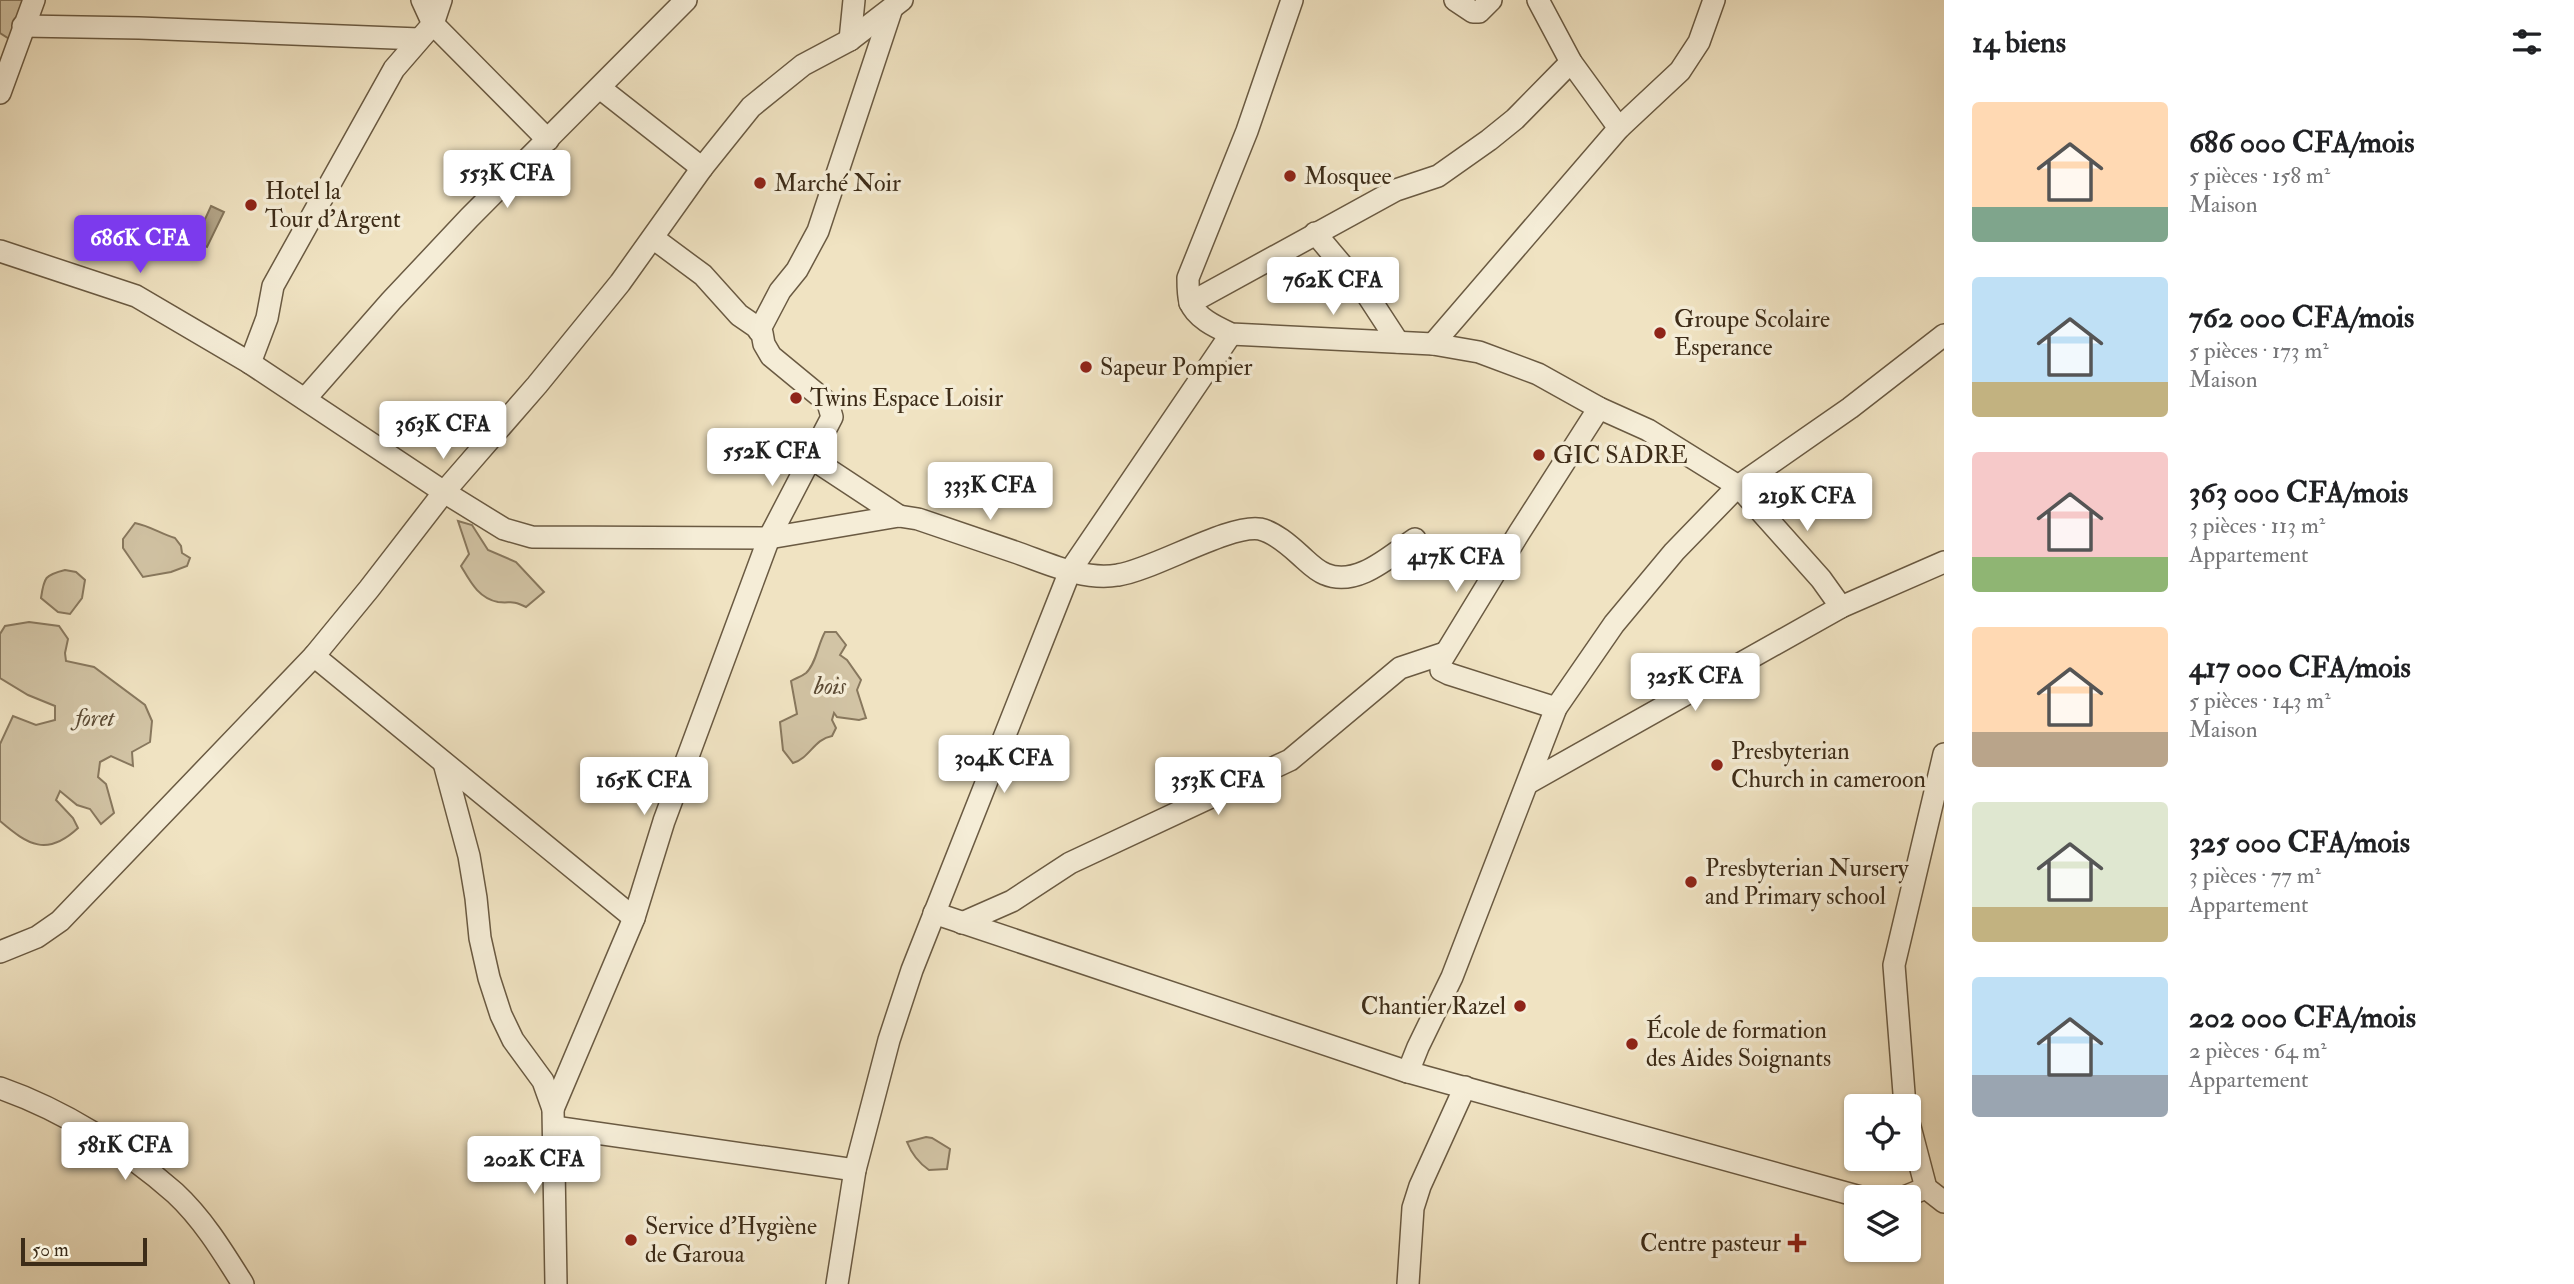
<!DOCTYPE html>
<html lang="fr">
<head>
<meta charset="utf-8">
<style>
	:root { --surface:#fff; --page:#f2f2f2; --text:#202124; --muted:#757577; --accent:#7c3aed }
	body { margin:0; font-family:"IM FELL Double Pica",serif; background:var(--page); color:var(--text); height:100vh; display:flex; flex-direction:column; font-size:26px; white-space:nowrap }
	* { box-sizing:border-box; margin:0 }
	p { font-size:23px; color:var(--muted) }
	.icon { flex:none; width:38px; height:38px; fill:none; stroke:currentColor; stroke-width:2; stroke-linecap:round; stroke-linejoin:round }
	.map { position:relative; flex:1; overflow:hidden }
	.side { display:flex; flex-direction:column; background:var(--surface); width:630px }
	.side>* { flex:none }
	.tools { position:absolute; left:1844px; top:1094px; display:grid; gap:14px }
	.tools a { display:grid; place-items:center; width:77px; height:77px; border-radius:7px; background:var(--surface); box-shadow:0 2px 5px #0004; font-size:35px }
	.scale { position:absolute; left:21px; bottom:18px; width:126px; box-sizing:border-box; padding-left:7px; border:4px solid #3d2c18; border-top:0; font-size:19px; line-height:24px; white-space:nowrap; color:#3d2c18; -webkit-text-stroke:5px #f5edd7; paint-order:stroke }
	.price { position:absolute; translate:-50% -60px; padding:0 16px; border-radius:7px; background:#fff; color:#222; font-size:23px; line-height:46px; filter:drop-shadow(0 2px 4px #0008) }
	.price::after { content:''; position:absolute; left:50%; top:42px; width:21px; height:16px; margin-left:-10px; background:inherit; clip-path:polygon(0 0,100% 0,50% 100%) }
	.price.current { background:var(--accent); color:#fff }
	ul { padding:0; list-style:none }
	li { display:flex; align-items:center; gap:21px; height:175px; padding:0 28px }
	li span { display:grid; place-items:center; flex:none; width:196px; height:140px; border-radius:7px; color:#555 }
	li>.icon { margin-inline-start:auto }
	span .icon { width:84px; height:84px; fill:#fffc; stroke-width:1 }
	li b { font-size:30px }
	h2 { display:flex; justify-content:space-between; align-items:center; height:84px; padding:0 28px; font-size:30px }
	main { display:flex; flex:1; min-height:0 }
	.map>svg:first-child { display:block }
	.green { fill:#d2c4a5; stroke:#88785e; stroke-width:2 }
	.water { fill:#b3a588; stroke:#84755b; stroke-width:2 }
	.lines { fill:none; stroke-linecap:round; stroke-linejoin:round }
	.minor-casing { stroke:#6a5a42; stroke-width:24 }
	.minor { stroke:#f5edd7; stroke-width:21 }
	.poi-dot { fill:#8f2418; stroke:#f5edd7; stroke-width:2.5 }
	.labels { text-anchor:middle; stroke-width:7; stroke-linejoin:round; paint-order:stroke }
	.poi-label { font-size:24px; fill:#3d2c18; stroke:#f5edd7; text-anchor:start }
	.park-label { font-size:24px; font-style:italic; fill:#5b4a34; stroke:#f5edd7 }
</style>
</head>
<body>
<main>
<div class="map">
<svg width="1944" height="1284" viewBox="0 0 1944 1284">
	<rect width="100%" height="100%" fill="#f0e3c2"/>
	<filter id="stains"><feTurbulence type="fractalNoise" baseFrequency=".00286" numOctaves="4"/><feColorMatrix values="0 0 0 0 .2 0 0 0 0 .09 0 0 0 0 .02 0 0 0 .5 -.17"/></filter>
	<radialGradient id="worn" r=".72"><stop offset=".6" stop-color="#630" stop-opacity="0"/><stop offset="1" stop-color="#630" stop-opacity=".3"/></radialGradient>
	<g class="green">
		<polygon points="0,0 28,0 11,40 0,33"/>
		<path d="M458 521 472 525 488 550 516 562 544 592 526 607C510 599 511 604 498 602 478 598 470 581 461 566L469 554Z"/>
		<path d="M135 523C150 526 161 534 175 538L181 546 182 553 190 558 187 566 171 572 143 577 123 548V539Z"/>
		<path d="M65 570 76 572 85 580 82 598 70 614 58 612 41 598C44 577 45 575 65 570Z"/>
		<path d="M29 622 59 626 68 639 65 653 66 661 94 667 145 705 152 721 150 742 132 752 133 766 111 756 100 762 98 777 106 784 114 813 101 824 90 809 77 805 60 791 56 800 73 818 78 828C47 857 28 845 0 821V744L13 716 36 725 55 720V706L28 695 0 678V634L5 626Z"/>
		<path d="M825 632H836L846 645 840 655 847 660 861 680 857 690 866 718 859 720 837 717 834 713 832 720 836 728 832 736C814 739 810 758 793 763L783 750 780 722 797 714 791 681C796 678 801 677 806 673 816 664 818 644 825 632Z"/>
		<path d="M926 1137 932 1138 950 1149 947 1169 929 1170C919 1163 912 1155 907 1142Z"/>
	</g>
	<polygon class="water" points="211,206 224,212 207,247 195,241"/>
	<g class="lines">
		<defs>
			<g id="minor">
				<polyline points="422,0 433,24 548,140"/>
				<path d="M1292 0 1247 131 1188 278C1188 285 1188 295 1190 302 1196 318 1216 327 1231 334L1433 344 1479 352 1538 374 1599 408 1648 430 1738 486 1821 579 1841 607"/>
				<polyline points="1455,0 1473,12 1479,12 1491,0"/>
				<polyline points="1538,0 1571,62 1619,128"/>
				<polyline points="23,26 139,28 419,39"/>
				<polyline points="850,40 854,0"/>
				<polyline points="600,88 702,168"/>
				<polyline points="0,93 34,0"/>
				<polyline points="1315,233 1368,296 1398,342"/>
				<path d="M0 251 136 296 250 363 444 492 504 529 532 537 769 538 899 516 918 519C950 530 982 541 1015 552 1047 563 1083 581 1118 575 1153 570 1229 524 1260 529 1274 532 1289 545 1300 555 1308 562 1315 570 1325 574 1357 588 1391 555 1415 539"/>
				<polyline points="1190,303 1396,190 1438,176 1489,140 1515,119 1571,62"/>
				<polyline points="759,331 780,291 797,270 818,231 891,11"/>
				<polyline points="1433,344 1619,128 1680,71 1699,42 1714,0"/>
				<polyline points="250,363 267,318 273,286 394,69 433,24 441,0"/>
				<polyline points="305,399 391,301 469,218 686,0"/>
				<polyline points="811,458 899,516"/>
				<polyline points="314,656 634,918"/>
				<polyline points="1556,708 1449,674 1441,670 1441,661 1519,533 1599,408"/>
				<polyline points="444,763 469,856 476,898 480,938 489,978 501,1015 513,1040 543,1081 553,1109 556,1284"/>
				<polyline points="1528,783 1841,607 1944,562"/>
				<polyline points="934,913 1408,1072 1861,1197"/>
				<polyline points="962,923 1012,901 1070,863 1290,760 1400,668 1445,653"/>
				<polyline points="0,952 37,937 60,921 314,656 369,589 444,492 537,385 620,283 702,168 751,107 803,65 850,40 902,0"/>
				<polyline points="1408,1072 1418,1047 1452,977 1556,708 1614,624 1674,552 1738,486 1850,408 1944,335"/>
				<path d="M0 1088C63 1110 125 1149 175 1193 203 1219 223 1252 243 1284"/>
				<polyline points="1905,1106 1894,965 1944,754"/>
				<polyline points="553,1109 634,918 664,821 769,538 832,417 828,403 771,356 764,344 762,333 755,326 739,315 703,275 653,238"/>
				<polyline points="1909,1123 1926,1188 1944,1202"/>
				<polyline points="554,1127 855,1170"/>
				<polyline points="1904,1197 1926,1188"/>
				<polyline points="837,1284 855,1170 889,1040 912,970 1070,571 1231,334"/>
				<polyline points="1408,1284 1413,1208 1420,1186 1465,1087"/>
			</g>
		</defs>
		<use href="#minor" class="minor-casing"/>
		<use href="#minor" class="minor"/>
	</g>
	<g class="poi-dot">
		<circle cx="1290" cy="176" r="7"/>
		<circle cx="760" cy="183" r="7"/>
		<circle cx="251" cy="205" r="7"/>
		<circle cx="1660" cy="333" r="7"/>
		<circle cx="1086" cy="367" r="7"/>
		<circle cx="796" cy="398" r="7"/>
		<circle cx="1539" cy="455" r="7"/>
		<circle cx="1717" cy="765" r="7"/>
		<circle cx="1691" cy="882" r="7"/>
		<circle cx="1520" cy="1006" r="7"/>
		<circle cx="1632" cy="1044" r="7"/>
		<circle cx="631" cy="1240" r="7"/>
		<path d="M1793.5 1232.5h7v7h7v7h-7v7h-7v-7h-7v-7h7z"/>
	</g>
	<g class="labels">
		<g class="poi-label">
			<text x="1304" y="184">Mosquee</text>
			<text x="774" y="191">Marché Noir</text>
			<text x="265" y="199">Hotel la<tspan x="265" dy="28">Tour d'Argent</tspan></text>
			<text x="1674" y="327">Groupe Scolaire<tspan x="1674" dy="28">Esperance</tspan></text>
			<text x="1100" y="375">Sapeur Pompier</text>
			<text x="810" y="406">Twins Espace Loisir</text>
			<text x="1553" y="463">GIC SADRE</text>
			<text x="1731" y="759">Presbyterian<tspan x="1731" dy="28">Church in cameroon</tspan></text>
			<text x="1705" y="876">Presbyterian Nursery<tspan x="1705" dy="28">and Primary school</tspan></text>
			<text x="1506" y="1014" text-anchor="end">Chantier Razel</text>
			<text x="1646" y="1038">École de formation<tspan x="1646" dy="28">des Aides Soignants</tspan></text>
			<text x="645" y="1234">Service d'Hygiène<tspan x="645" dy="28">de Garoua</tspan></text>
			<text x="1781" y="1251" text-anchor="end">Centre pasteur</text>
		</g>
		<g class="park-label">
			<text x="830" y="694">bois</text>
			<text x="95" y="726">foret</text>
		</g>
	</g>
	<rect width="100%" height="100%" filter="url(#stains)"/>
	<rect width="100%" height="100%" fill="url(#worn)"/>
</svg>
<div class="tools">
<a><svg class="icon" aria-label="locate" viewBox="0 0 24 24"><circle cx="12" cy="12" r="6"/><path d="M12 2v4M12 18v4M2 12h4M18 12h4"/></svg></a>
<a><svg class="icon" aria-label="layers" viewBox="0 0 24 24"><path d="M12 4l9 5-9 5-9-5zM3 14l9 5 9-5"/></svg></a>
</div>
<div class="scale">50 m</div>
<b class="price" style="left:507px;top:210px">553K CFA</b>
<b class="price current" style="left:140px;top:275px">686K CFA</b>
<b class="price" style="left:1333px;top:317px">762K CFA</b>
<b class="price" style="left:443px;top:461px">363K CFA</b>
<b class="price" style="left:772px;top:488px">552K CFA</b>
<b class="price" style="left:990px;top:522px">333K CFA</b>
<b class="price" style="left:1807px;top:533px">219K CFA</b>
<b class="price" style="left:1456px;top:594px">417K CFA</b>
<b class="price" style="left:1695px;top:713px">325K CFA</b>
<b class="price" style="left:1004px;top:795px">304K CFA</b>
<b class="price" style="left:644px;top:817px">165K CFA</b>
<b class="price" style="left:1218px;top:817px">353K CFA</b>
<b class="price" style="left:125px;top:1182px">581K CFA</b>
<b class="price" style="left:534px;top:1196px">202K CFA</b>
</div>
<section class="side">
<h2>14 biens<svg class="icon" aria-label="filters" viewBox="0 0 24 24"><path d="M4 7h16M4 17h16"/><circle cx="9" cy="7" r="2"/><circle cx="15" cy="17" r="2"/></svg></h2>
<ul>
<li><span style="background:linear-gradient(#ffd9b3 75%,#7fa58c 0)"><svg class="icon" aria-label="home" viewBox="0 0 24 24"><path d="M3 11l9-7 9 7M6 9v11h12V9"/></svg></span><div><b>686 000 CFA/mois</b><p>5 pièces · 158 m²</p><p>Maison</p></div></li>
<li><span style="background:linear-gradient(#bfe0f5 75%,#c2b280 0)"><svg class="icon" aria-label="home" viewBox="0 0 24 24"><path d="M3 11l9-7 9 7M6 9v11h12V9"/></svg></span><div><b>762 000 CFA/mois</b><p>5 pièces · 173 m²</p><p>Maison</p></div></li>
<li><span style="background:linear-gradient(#f6c9c9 75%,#8fb573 0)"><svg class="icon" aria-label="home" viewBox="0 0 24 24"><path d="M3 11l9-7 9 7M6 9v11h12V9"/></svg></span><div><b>363 000 CFA/mois</b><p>3 pièces · 113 m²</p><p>Appartement</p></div></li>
<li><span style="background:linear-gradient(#ffd9b3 75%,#b9a48a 0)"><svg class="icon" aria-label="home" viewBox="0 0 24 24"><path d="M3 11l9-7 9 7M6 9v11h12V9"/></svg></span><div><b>417 000 CFA/mois</b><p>5 pièces · 143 m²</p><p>Maison</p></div></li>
<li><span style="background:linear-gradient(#dfe7d0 75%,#c2b280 0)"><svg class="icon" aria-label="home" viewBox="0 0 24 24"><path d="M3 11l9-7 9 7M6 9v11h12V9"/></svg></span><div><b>325 000 CFA/mois</b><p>3 pièces · 77 m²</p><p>Appartement</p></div></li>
<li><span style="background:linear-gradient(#bfe0f5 70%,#9aa5b1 0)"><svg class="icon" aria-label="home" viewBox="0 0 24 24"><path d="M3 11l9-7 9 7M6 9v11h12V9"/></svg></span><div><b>202 000 CFA/mois</b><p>2 pièces · 64 m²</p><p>Appartement</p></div></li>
</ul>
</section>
</main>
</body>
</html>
